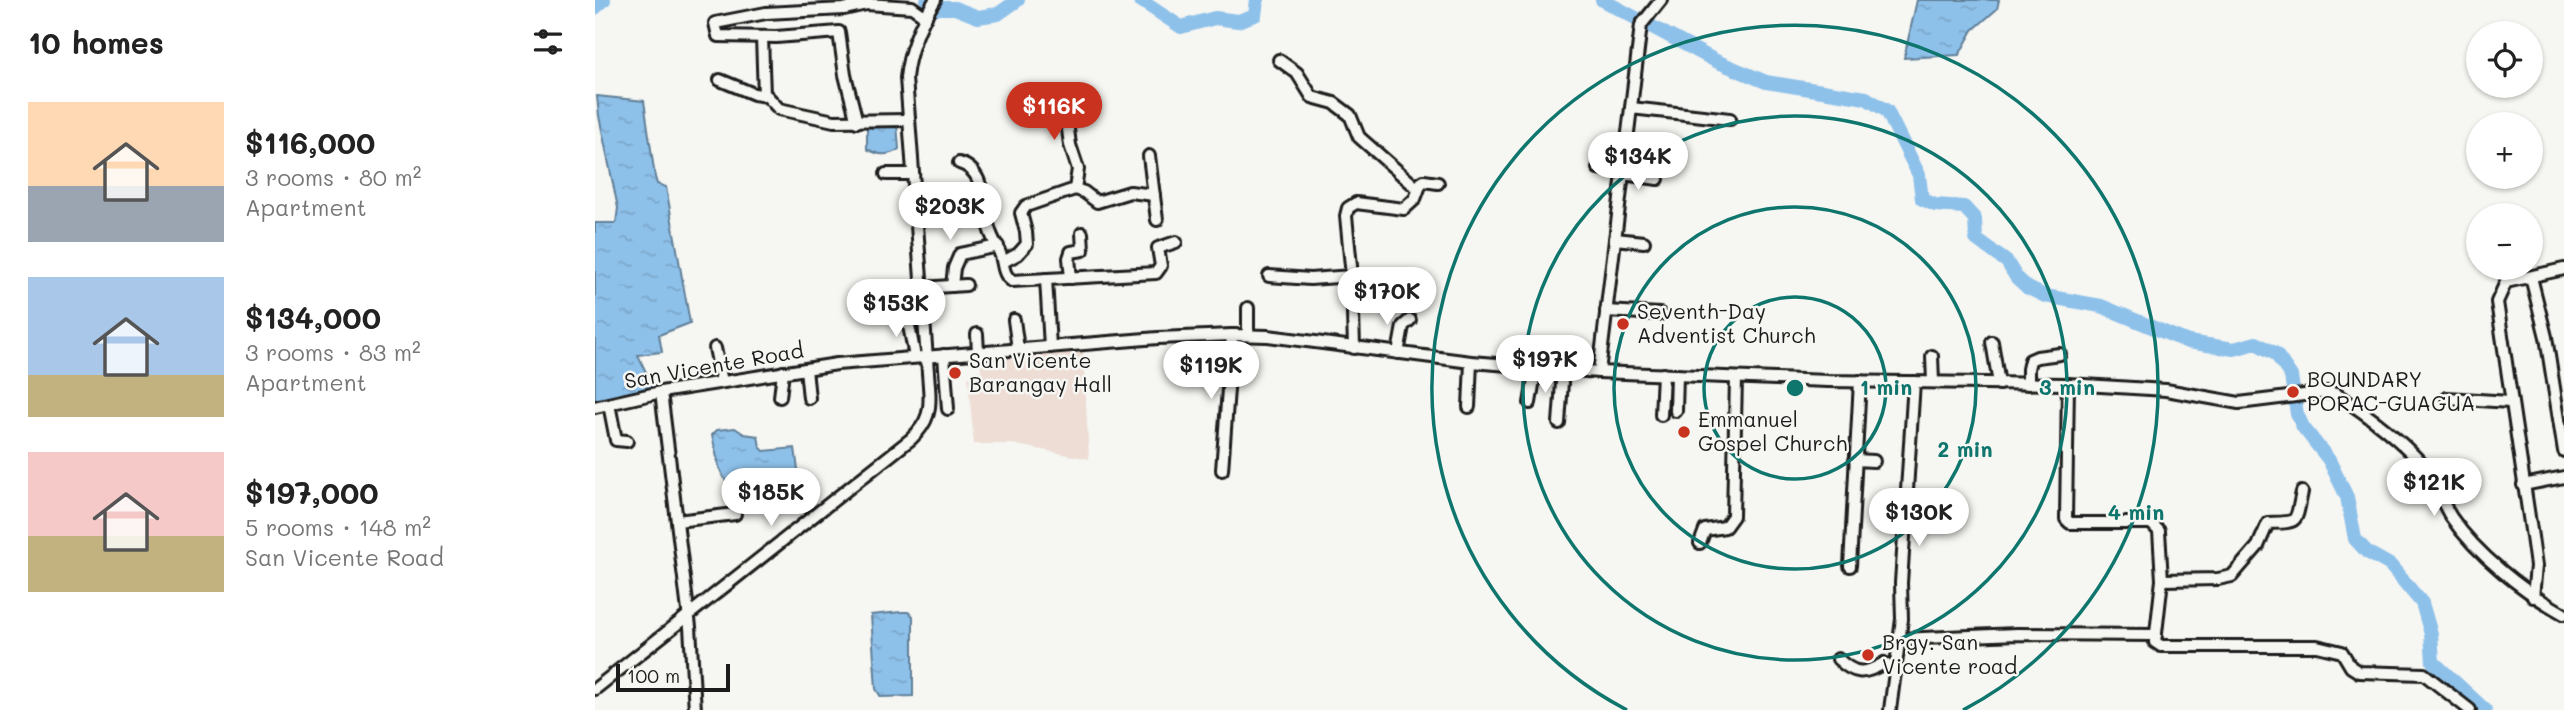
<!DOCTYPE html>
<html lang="en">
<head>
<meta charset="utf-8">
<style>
	:root { --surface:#fff; --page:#f2f2f2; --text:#222; --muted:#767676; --accent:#c8321e }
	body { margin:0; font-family:Mali,sans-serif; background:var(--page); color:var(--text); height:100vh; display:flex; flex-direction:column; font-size:26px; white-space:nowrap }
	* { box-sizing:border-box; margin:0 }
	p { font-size:23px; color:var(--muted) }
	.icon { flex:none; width:38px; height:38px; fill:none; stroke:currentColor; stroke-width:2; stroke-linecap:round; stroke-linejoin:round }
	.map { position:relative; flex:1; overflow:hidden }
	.details { display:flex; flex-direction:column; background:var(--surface); width:595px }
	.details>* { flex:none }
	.fabs { position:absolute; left:1871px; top:21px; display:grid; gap:14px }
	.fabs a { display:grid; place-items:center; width:77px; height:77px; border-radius:50%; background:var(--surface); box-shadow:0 2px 5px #0004; font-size:35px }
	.scale { position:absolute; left:21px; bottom:18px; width:114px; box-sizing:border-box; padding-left:7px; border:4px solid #1c1c1c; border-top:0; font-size:19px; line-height:24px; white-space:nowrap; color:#1c1c1c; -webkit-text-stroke:5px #f6f6f2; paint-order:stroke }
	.price { position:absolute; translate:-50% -60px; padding:0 16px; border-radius:24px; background:#fff; color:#222; font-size:23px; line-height:46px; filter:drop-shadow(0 2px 4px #0008) }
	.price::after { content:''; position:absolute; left:50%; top:42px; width:21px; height:16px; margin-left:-10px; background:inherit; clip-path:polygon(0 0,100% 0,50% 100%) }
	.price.active { background:var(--accent); color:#fff }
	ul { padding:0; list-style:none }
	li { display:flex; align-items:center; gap:21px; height:175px; padding:0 28px }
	li span { display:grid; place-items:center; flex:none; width:196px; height:140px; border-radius:0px; color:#555 }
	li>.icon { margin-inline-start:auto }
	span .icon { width:84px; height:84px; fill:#fffc; stroke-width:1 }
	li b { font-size:30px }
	h2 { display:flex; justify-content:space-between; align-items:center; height:84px; padding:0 28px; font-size:30px }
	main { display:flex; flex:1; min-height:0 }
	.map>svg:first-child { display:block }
	.built { fill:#edddd5 }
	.water { fill:url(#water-ripples); stroke:#607f98; stroke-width:2 }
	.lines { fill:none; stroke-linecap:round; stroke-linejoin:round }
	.stream { stroke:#607f98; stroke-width:2.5 }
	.river { stroke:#8ec1ea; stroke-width:14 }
	.minor-casing { stroke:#1c1c1c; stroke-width:16 }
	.minor { stroke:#f6f6f2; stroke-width:10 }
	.ring { fill:none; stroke:#0f766e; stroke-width:3.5 }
	.poi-dot { fill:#c8321e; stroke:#f6f6f2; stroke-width:2.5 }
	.labels { text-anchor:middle; stroke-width:5; stroke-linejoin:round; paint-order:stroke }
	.poi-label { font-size:21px; fill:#1c1c1c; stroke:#f6f6f2; text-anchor:start }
	.street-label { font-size:21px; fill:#1c1c1c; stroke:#f6f6f2 }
	.centre { fill:#0f766e; stroke:#f6f6f2; stroke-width:3.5 }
	.ring-label { font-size:21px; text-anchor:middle; font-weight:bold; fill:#0f766e; stroke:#f6f6f2; stroke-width:5; stroke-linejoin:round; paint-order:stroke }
</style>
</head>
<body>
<main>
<section class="details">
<h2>10 homes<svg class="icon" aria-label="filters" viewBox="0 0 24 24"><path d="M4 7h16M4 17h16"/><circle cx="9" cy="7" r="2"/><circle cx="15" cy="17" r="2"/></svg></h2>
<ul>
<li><span style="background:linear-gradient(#ffd9b3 60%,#9aa5b1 0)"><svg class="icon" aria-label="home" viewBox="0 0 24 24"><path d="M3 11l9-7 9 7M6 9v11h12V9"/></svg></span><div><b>$116,000</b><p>3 rooms · 80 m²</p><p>Apartment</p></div></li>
<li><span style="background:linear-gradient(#a9c7e8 70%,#c2b280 0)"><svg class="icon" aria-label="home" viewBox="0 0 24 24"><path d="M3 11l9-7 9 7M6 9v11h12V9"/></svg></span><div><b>$134,000</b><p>3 rooms · 83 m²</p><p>Apartment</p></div></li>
<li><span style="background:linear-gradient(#f6c9c9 60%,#c2b280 0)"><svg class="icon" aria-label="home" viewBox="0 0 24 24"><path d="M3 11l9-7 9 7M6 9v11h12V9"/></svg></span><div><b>$197,000</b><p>5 rooms · 148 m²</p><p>San Vicente Road</p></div></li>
</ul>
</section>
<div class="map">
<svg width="1969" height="710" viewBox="0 0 1969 710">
	<defs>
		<pattern id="water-ripples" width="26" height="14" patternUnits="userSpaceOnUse" patternTransform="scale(1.75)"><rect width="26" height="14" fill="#8ec1ea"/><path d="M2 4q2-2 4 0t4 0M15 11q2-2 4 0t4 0" fill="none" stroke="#7aa5c8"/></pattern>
	</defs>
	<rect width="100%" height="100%" fill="#f6f6f2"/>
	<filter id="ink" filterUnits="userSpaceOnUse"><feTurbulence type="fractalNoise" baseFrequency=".0143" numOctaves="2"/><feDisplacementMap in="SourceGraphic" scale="14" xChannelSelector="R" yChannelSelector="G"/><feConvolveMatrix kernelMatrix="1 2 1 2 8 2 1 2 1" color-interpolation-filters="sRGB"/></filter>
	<g filter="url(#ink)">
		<polygon class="built" points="488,350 494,459 417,444 379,444 373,378 386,376 386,357"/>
		<g class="water">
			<polygon points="1322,0 1404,0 1402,9 1378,30 1364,55 1309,58"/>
			<polygon points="2,96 49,101 60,177 62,184 71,187 95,323 64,335 67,352 43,355 60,392 0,403 0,223 21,223 23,208 4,116"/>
			<path d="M302 124 304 149C293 157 283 155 272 149V127Z"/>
			<polygon points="140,428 149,434 163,436 165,447 169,451 200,448 203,470 201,480 175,485 134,488 124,467 117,435 122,430"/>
			<polygon points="306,612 313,612 318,616 318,696 286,697 281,689 276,615"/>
		</g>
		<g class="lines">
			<g class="stream">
				<path d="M320 442C330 433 339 424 338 410"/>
				<polyline points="304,455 315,446"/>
				<polyline points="0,696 9,688"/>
			</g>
			<g class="river">
				<polyline points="332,0 341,8 360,8 383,17 403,14 423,0"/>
				<polyline points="545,0 586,27 620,18 643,21 660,15 662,0"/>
				<polyline points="1007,0 1121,61 1171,82 1271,98 1292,111 1324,175 1327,199 1340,205 1369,207 1380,219 1381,239 1412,262 1421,277 1433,288 1450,296 1506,306 1593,342 1639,349 1661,343 1681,354 1696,376 1702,414 1708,427 1734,460 1752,497 1760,539 1772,552 1795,565 1827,603 1836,634 1838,662 1890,710"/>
				<polyline points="0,8 9,0"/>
			</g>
			<defs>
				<g id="minor">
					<polyline points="167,37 169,95"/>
					<polyline points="684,60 702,73 717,97 739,103 755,115 764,137 822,188"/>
					<polyline points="125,80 159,94 172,96 184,109 239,121 314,120"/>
					<polyline points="469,98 475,145 483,169 480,189"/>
					<polyline points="1036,108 1135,119"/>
					<polyline points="262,122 250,75 244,32 181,37 123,36 120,23 171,13 249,9 271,4 317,7 331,17"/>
					<polyline points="554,156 562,220"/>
					<path d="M364 163C392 170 387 209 395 231 398 240 403 247 406 256 409 266 408 275 417 281L561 273 566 266 563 248 581 242"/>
					<polyline points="1003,168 1028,171"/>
					<polyline points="291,174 318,174"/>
					<polyline points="1028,174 1063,179"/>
					<polyline points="1020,239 1049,242"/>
					<polyline points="408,262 423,254 432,244 431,232 426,213 431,206 480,189 489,192 502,202 535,192 559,195"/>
					<polyline points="674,276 715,279 757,276"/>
					<polyline points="1936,277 1951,337 1969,451"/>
					<polyline points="476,278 474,258 476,252 488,250 487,233"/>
					<polyline points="451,279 455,347"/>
					<polyline points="357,286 359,268 365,254 403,246"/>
					<polyline points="326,288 371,285"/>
					<polyline points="1011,311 1065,314"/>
					<polyline points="312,315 320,357"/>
					<polyline points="419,320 423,349"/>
					<polyline points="382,334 383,352"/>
					<polyline points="653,335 653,308"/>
					<polyline points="1397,342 1404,384"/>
					<polyline points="120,348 127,382"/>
					<polyline points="759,348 757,276 751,216 753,208 761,203 809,209 820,199 826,183 829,181 843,183"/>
					<polyline points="803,353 808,326 815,320"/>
					<polyline points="349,355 353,409"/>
					<polyline points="1337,356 1338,382"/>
					<polyline points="211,369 214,398"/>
					<polyline points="1004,372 1046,25 1066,0"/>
					<polyline points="1433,384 1433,369 1435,360 1442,357 1465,354"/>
					<polyline points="1473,384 1471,519 1475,523 1556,523 1564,531 1567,580 1560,642 1566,646 1722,646 1747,652 1756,667 1764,672 1829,674 1875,710"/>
					<polyline points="66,392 95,627 100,710"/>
					<polyline points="185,397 188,372"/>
					<polyline points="1852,398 1915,402"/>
					<polyline points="935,403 941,367"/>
					<polyline points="14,404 21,440 32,441"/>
					<path d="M0 407 66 392 242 364 563 338 637 335 673 336 876 362 1004 372 1233 381 1473 384 1571 390 1644 403 1733 392 1741 394C1772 414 1803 437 1828 465 1840 480 1846 501 1856 517 1882 555 1929 592 1969 614"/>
					<polyline points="874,407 876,362"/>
					<polyline points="1081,411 1082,375"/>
					<polyline points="1066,415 1068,374"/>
					<polyline points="964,423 968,369"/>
					<polyline points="1260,460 1279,461"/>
					<polyline points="627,470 637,335"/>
					<polyline points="1928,485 1969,477"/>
					<polyline points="1843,493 1864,480"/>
					<polyline points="82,521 140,514"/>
					<polyline points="1105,543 1110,530 1130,527 1138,516 1141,378"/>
					<polyline points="1255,566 1265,381"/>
					<path d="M1567 580 1623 579 1637 576 1663 546 1673 523C1705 522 1700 524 1707 492"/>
					<polyline points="1938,597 1941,566 1937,537 1902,302 1911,282 1969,269"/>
					<polyline points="1305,639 1422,634 1561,635"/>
					<path d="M1243 659C1260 675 1269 675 1289 663L1301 672"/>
					<path d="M0 689 316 439C334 422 336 409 334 386L311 78C314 49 325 24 340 0"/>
					<polyline points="1295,710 1307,619 1306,583 1319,382"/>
				</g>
			</defs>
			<use href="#minor" class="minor-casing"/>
			<use href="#minor" class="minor"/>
		</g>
	</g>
	<g class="ring">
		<circle cx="1200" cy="388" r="91"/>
		<circle cx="1200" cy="388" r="181"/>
		<circle cx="1200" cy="388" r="272"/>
		<path d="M1032 710A363 363 0 1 1 1368 710"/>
	</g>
	<g class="poi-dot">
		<circle cx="1028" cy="324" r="7"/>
		<circle cx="360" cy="373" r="7"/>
		<circle cx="1698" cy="392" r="7"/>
		<circle cx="1089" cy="432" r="7"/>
		<circle cx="1273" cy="655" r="7"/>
	</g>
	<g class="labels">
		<g class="poi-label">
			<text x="1042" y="319">Seventh-Day<tspan x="1042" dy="24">Adventist Church</tspan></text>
			<text x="374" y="368">San Vicente<tspan x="374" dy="24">Barangay Hall</tspan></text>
			<text x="1712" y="387">BOUNDARY<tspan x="1712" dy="24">PORAC-GUAGUA</tspan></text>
			<text x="1103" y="427">Emmanuel<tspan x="1103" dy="24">Gospel Church</tspan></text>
			<text x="1287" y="650">Brgy. San<tspan x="1287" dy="24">Vicente road</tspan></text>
		</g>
		<g class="street-label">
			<text transform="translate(119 366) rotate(-10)" y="7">San Vicente Road</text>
		</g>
	</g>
	<circle cx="1200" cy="388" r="10" class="centre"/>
	<g class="ring-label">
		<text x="1291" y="395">1 min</text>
		<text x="1472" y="395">3 min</text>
		<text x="1370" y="457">2 min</text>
		<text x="1541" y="520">4 min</text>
	</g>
</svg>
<div class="fabs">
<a><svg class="icon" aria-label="locate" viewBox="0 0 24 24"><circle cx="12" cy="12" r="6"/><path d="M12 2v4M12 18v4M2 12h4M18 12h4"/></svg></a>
<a>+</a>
<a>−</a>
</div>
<div class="scale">100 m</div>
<b class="price active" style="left:459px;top:142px">$116K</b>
<b class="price" style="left:1043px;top:192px">$134K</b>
<b class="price" style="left:355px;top:242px">$203K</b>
<b class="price" style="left:792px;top:327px">$170K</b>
<b class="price" style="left:301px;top:339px">$153K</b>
<b class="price" style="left:950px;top:395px">$197K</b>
<b class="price" style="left:616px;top:401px">$119K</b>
<b class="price" style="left:1839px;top:518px">$121K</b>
<b class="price" style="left:176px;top:528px">$185K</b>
<b class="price" style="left:1324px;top:548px">$130K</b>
</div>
</main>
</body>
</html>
